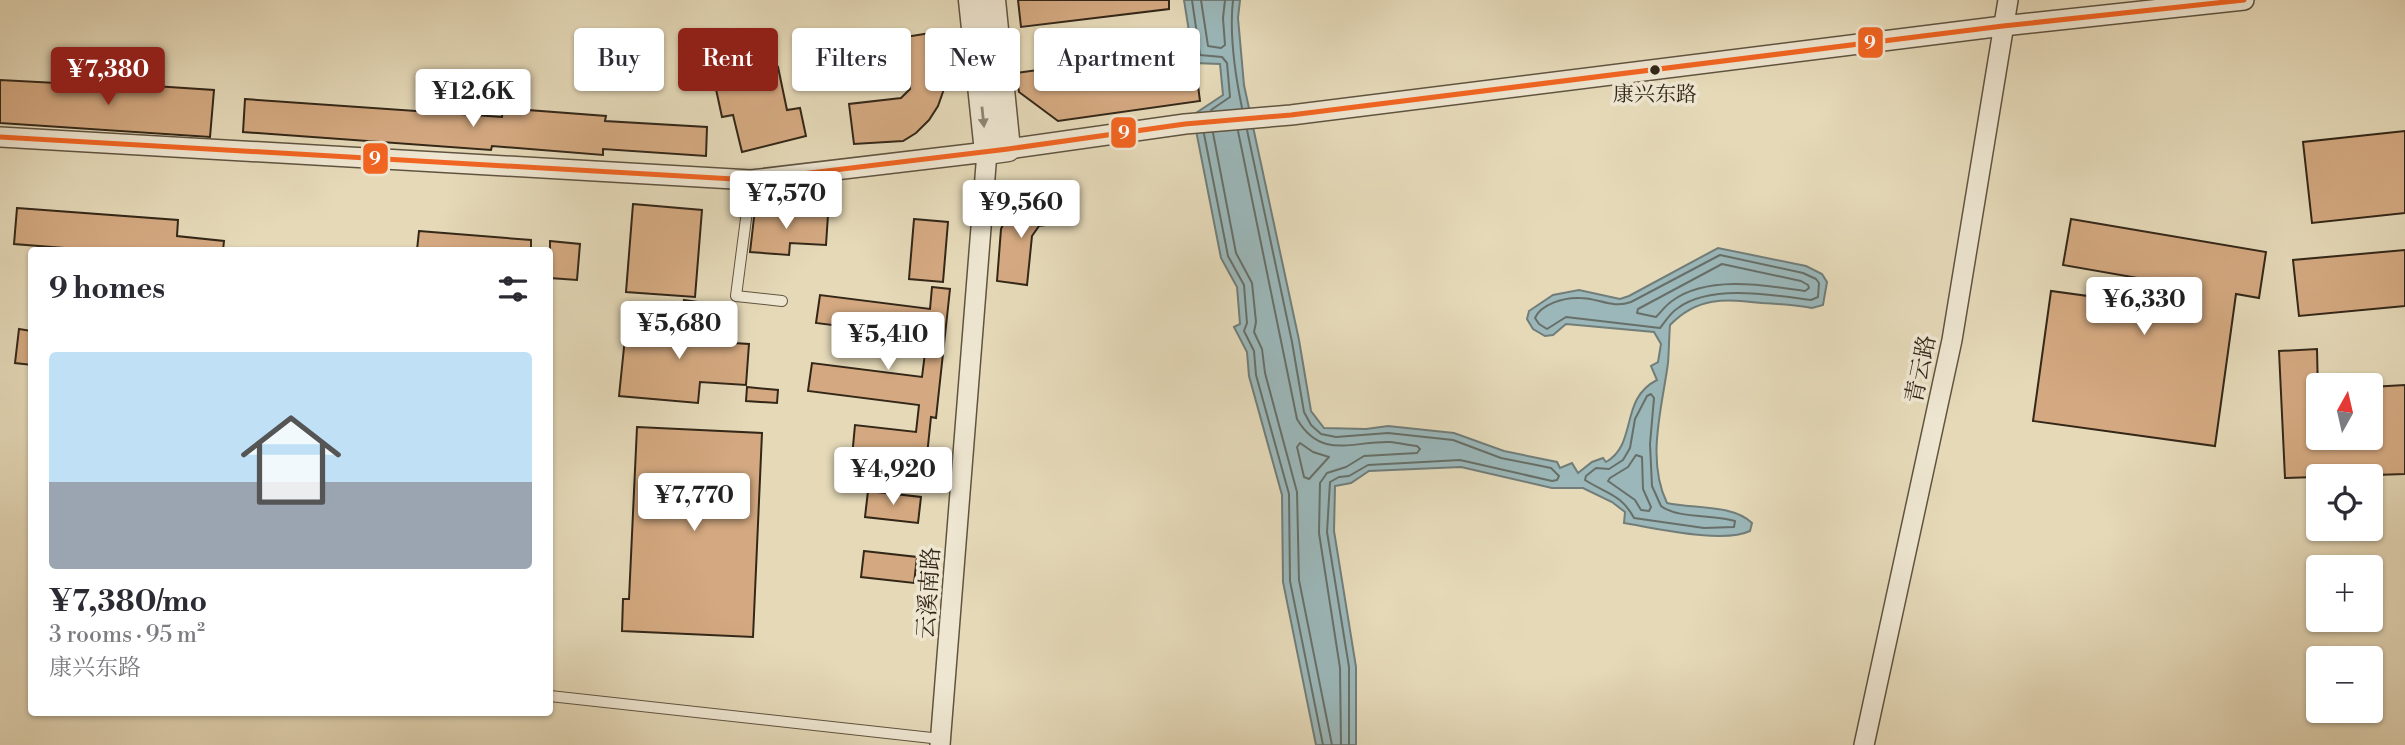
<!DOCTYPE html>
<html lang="en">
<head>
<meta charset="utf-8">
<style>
	:root { --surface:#fff; --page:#f2f2f3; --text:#2b2b33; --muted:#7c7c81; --accent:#8f2418 }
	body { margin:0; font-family:"Libre Bodoni","Noto Serif SC",serif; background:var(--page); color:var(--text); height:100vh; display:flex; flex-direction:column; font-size:26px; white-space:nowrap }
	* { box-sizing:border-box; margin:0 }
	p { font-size:23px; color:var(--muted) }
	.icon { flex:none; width:38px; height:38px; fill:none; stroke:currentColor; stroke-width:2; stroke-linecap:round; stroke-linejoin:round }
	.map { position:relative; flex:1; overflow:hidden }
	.details { position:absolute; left:28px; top:247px; width:525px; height:469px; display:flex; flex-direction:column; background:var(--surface); border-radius:7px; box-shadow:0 2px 5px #0004 }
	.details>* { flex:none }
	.banner { position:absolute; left:574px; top:28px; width:665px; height:63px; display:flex; gap:14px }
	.needle { width:46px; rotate:8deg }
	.fabs { position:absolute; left:2306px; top:373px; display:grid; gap:14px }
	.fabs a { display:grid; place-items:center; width:77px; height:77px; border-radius:7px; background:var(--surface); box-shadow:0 2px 5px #0004; font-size:35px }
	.price { position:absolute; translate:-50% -60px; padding:0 16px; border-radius:7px; background:#fff; color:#222; font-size:23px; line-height:46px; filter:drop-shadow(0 2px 4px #0008) }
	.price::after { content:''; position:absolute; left:50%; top:42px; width:21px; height:16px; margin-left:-10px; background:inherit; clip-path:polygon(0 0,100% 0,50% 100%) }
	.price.active { background:var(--accent); color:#fff }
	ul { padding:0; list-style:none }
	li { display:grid; align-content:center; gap:14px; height:371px; padding:0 21px }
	li span { display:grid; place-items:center; height:217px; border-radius:7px; color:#555 }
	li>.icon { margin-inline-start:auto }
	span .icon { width:126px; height:126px; fill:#fffc; stroke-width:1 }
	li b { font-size:30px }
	h2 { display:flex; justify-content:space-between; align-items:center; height:84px; padding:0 21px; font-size:30px }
	.tag { padding:0 24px; border-radius:7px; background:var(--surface); box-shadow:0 2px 5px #0004; font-size:24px; line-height:63px }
	.tag.active { background:var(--accent); color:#fff }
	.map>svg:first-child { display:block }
	.water { fill:#9bb7b9; stroke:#717d79; stroke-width:2 }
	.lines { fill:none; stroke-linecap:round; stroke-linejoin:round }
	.shore { stroke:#676f68; stroke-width:2 }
	.building { fill:#d4a981; stroke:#332718; stroke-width:2 }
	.service-casing { stroke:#605440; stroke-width:12 }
	.minor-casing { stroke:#605440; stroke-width:22 }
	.tertiary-casing { stroke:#605440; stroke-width:27 }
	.service { stroke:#eee6d1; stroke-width:10 }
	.minor { stroke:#eee6d1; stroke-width:19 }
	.tertiary { stroke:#eee6d1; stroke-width:24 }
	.bus-1-casing { stroke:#eee6d1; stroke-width:10 }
	.bus-1 { stroke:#f26522; stroke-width:5 }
	.oneway { fill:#908674 }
	.bus-dot { fill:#332718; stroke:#eee6d1; stroke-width:2.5 }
	.labels { text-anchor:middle; stroke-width:7; stroke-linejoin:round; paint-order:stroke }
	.bus-label { font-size:21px; fill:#332718; stroke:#eee6d1 }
	.street-label { font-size:23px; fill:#332718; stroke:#eee6d1 }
	.line-badge { stroke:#eee6d1; stroke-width:2.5 }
	.badge-label { font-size:19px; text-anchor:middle; font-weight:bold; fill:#fff }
</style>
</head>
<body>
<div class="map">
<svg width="2405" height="745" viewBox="0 0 2405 745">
	<rect width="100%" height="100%" fill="#e5d9b8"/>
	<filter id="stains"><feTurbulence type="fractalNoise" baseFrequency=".00286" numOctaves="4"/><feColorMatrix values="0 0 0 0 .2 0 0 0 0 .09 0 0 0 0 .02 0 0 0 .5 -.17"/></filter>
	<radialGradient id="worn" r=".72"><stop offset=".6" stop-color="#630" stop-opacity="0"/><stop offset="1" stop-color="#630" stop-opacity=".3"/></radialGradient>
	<path class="water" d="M1184 0H1240L1238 18 1244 85 1299 340 1311 411 1324 428 1366 429 1388 426 1454 433 1504 451 1557 462 1560 468 1572 463 1578 473 1592 462 1603 458 1606 462C1638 444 1619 399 1657 380L1651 366 1658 362 1661 344 1654 332 1566 324 1553 335 1545 336 1533 329 1527 319 1529 311 1553 295 1579 290 1620 299 1629 296 1718 248 1806 266 1822 274 1827 282 1823 305 1812 308C1795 305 1779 304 1762 303 1725 299 1698 296 1670 325 1669 338 1669 351 1668 363 1662 408 1646 460 1667 503 1693 509 1732 504 1752 523L1750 531C1723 544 1655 528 1624 523L1625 512 1612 502 1583 488H1552L1461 467 1369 471 1351 483 1335 486 1334 531 1356 667V745H1316L1283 582 1282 495 1249 376 1247 352 1234 327 1240 324 1237 287 1221 258 1193 115 1223 95 1220 64 1194 63Z"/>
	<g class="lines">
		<g class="shore">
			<polyline points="1192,0 1200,55 1222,57 1227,63 1230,97 1211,110"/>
			<polyline points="1201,0 1208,46 1221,48 1225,45 1223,18 1225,0"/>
			<path d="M1233 0C1229 35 1235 74 1242 108"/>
			<polyline points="1247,130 1292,342 1304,412 1311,425 1321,434 1336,437 1388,433 1453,440 1501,458 1551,468 1559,476 1557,480 1552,481 1460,460 1368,465 1349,476 1339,477 1330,482 1327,532 1349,667 1349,745"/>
			<path d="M1238 131 1297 419C1321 460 1352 441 1390 442 1399 443 1408 445 1417 446L1420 449 1417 453 1364 456 1346 467 1327 473 1320 483 1319 533 1340 668 1341 745"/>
			<polyline points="1213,133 1236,253 1252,283 1256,322 1254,332 1262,349 1265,373 1297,492 1299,580 1332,745"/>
			<polyline points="1204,134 1228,256 1244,285 1247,323 1244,331 1254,351 1256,375 1289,494 1290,581 1323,745"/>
			<path d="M1720 255 1803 273 1816 279 1819 283 1818 297 1811 300C1773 295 1711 284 1678 308 1670 313 1665 322 1660 328L1566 317 1547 329 1539 324 1535 318C1541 304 1565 297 1580 298 1599 298 1612 309 1631 302Z"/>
			<path d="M1722 264 1801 281 1808 285 1809 288 1805 291C1765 285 1707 275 1672 301 1666 305 1661 312 1656 317L1637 313 1638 309Z"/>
			<path d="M1651 394 1654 398 1650 444 1652 486 1661 506C1678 519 1713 514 1735 521L1734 527 1704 528 1634 518C1621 494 1607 494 1585 480L1586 476 1596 468 1609 469 1623 460 1630 448 1635 419 1647 396Z"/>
			<polygon points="1300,443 1313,452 1329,457 1309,479 1304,477 1297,447"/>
			<polygon points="1636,455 1642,457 1643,489 1651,507 1649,511 1641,510 1635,500 1608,481 1610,478 1628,467"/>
		</g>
	</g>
	<g class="building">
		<polygon points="1018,0 1169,0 1169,9 1021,27"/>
		<polygon points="937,32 944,89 938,106 929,120 916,133 903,141 854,144 849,104 901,98 910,89 910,77 905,37"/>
		<polygon points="1082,64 1085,85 1196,70 1200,101 1058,121 1019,92 1016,73"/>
		<polygon points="778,67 787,110 800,108 806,136 742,152 733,115 722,117 714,80"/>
		<polygon points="0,80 94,85 94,82 214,90 210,137 0,123"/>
		<polygon points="245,99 502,117 503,108 606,116 605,121 707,127 706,156 603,149 603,155 492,146 491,150 243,132"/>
		<polygon points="2405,131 2405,213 2312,223 2303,142"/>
		<polygon points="1049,199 1053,224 1039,226 1032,236 1027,285 997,281 1001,229 1007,215 1019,205"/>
		<polygon points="633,204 702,210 695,297 626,292"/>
		<polygon points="17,208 178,220 177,236 224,241 223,250 90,250 14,244"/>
		<polygon points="755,209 828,215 826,245 790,243 789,255 750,252"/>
		<polygon points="914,219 948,222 943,282 909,279"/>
		<polygon points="2071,219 2266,252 2259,298 2236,294 2215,446 2033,421 2051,291 2198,311 2201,289 2063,265"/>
		<polygon points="419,231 531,240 531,250 417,250"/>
		<polygon points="550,241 580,244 577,280 550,278"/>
		<polygon points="2405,250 2405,306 2299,316 2293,260"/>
		<polygon points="932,287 950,289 936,418 931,417 926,465 852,457 855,425 916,432 919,405 808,391 812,363 922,377 927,337 816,323 820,295 930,309"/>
		<polygon points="684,300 706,303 702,341 749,344 746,385 700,382 698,403 619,396 626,328 681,332"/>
		<polygon points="19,329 32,331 32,365 15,363"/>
		<polygon points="2317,349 2319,438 2371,438 2371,387 2405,385 2405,474 2285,478 2279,351"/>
		<polygon points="747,387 778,390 777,403 746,401"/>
		<polygon points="637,427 762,433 753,637 622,631 623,599 629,599"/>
		<polygon points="868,491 921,497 918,523 865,517"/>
		<polygon points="864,551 917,557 914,583 861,577"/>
	</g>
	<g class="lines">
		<defs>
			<g id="service">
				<polyline points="751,180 736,296 782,301"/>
				<polyline points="550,696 941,739"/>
			</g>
			<g id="minor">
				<polyline points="0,137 751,180 987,152 940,745"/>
				<polyline points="1008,149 1185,124 1291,115 2003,26 2244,0"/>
				<polyline points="1864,745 1952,340 2008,0"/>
			</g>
			<polyline id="tertiary" points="971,0 987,152 1008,149 993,0"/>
		</defs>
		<use href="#service" class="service-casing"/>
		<use href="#minor" class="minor-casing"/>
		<use href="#tertiary" class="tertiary-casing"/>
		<use href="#service" class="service"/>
		<use href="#minor" class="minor"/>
		<use href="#tertiary" class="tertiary"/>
		<defs>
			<polyline id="bus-1" points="0,137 751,180 1008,149 1185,124 1291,115 2003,26 2244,0"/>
		</defs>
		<use href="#bus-1" class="bus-1-casing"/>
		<use href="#bus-1" class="bus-1"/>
	</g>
	<defs><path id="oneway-solid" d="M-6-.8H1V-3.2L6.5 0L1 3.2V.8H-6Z" transform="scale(1.75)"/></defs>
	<use class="oneway" href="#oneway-solid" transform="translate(983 117) rotate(84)"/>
	<circle class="bus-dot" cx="1655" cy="70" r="6"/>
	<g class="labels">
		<g class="bus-label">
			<text x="1655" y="101">康兴东路</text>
		</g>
		<g class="street-label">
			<text transform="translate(1920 369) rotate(-78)" y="8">青云路</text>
			<text transform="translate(928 593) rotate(-86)" y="8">云溪南路</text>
		</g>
	</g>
	<g class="line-badge">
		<rect x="1857" y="26" width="27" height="33" rx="7" fill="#f26522"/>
		<rect x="1110" y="116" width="27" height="33" rx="7" fill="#f26522"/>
		<rect x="362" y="142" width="27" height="33" rx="7" fill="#f26522"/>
	</g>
	<g class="badge-label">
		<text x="1870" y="49">9</text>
		<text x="1124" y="139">9</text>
		<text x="375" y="165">9</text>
	</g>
	<rect width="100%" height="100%" filter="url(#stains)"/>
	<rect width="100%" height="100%" fill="url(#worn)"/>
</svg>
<div class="fabs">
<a><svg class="needle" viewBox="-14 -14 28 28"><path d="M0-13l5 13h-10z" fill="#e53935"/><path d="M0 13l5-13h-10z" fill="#7c7c81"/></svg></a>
<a><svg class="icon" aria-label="locate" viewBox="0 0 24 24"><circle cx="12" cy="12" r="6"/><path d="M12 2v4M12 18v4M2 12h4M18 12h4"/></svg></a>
<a>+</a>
<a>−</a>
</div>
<b class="price active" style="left:108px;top:107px">¥7,380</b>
<b class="price" style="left:473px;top:129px">¥12.6K</b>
<b class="price" style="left:786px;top:231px">¥7,570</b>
<b class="price" style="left:1021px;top:240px">¥9,560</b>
<b class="price" style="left:2144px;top:337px">¥6,330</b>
<b class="price" style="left:679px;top:361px">¥5,680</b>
<b class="price" style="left:888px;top:372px">¥5,410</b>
<b class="price" style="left:893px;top:507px">¥4,920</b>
<b class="price" style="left:694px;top:533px">¥7,770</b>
<div class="banner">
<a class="tag">Buy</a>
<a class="tag active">Rent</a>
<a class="tag">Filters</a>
<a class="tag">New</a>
<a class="tag">Apartment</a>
</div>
<section class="details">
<h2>9 homes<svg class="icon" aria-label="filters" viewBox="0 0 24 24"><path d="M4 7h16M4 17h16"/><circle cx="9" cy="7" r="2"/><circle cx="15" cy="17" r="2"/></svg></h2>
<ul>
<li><span style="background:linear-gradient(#bfe0f5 60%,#9aa5b1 0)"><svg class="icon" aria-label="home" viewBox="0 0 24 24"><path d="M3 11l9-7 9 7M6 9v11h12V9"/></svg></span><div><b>¥7,380/mo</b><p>3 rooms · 95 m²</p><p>康兴东路</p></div></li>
</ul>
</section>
</div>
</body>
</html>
